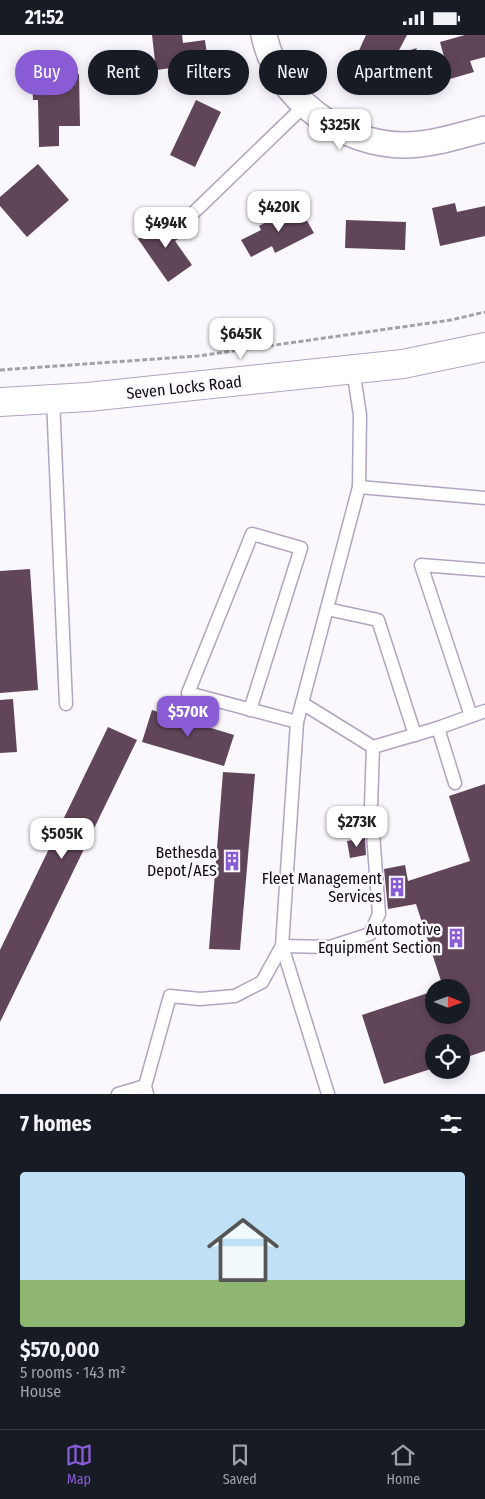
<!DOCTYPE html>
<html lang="en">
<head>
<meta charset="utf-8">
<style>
	:root { --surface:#171b24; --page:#242831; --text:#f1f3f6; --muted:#9ea1a6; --line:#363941; --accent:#895cd6 }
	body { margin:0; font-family:"Fira Sans Condensed",sans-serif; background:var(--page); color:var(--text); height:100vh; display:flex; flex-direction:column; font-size:19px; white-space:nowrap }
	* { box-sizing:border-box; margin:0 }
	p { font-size:16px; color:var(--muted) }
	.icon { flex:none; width:28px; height:28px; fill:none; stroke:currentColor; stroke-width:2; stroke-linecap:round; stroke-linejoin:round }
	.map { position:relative; height:1059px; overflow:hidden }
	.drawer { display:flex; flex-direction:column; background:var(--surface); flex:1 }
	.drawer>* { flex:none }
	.banner { position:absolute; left:15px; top:15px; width:455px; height:45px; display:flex; gap:10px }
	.needle { width:32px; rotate:91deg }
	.tools { position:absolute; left:425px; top:944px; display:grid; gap:10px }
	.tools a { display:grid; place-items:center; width:45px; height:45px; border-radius:50%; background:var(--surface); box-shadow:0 2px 12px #0003; font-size:25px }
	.price { position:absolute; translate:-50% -42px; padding:0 11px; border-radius:10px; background:#fff; color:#222; font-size:16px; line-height:32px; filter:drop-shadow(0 1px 2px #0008) }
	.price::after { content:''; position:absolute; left:50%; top:30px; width:15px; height:11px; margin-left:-8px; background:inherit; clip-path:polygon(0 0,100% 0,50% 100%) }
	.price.active { background:var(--accent); color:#fff }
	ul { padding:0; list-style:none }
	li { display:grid; align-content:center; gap:10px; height:265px; padding:0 20px }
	li span { display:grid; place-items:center; height:155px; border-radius:5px; color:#555 }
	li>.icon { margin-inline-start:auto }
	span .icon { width:90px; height:90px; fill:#fffc; stroke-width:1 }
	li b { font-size:21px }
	h2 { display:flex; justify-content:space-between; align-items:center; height:60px; padding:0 20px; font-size:21px }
	.chip { padding:0 18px; border-radius:22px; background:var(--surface); box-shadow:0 2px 12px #0003; font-size:18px; line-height:45px }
	.chip.active { background:var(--accent); color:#fff }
	.status { display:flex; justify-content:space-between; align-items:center; height:35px; padding:0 25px; background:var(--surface); direction:ltr }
	.status svg { height:14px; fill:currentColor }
	.tab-bar { display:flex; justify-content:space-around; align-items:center; height:70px; border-top:1px solid var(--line); background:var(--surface); font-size:14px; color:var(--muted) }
	.tab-bar a { display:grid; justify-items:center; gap:2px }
	.tab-bar .active { color:var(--accent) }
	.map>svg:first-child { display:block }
	.building { fill:#614659 }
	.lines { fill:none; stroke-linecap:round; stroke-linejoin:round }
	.lane-casing { stroke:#b2a3c2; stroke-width:15 }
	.street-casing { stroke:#b2a3c2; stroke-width:28 }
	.secondary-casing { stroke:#b2a3c2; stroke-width:30 }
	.path { stroke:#a5a1a8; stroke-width:3; stroke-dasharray:5 2.5; stroke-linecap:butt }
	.lane { stroke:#fff; stroke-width:12 }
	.street { stroke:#fff; stroke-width:25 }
	.secondary { stroke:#fff; stroke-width:28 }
	.labels { text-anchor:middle; stroke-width:5; stroke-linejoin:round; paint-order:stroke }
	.street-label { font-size:16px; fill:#0f0a14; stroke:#faf7fd }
	.poi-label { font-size:16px; fill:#0f0a14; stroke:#faf7fd; text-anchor:end }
</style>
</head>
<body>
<div class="status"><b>21:52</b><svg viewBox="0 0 49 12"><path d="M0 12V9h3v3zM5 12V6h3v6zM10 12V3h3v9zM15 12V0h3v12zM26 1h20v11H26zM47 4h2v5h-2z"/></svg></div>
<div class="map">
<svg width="485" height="1059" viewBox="0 0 485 1059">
	<rect width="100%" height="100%" fill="#faf7fd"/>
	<g class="building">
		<polygon points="152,0 182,0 183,8 205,5 208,28 156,35"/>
		<polygon points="366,0 407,0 397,19 417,13 402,47 375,34 371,42 351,33"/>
		<polygon points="465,0 485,0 485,22 470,26 474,37 450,44 440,7"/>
		<polygon points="79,39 80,91 59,91 59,111 39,112 38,65 33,65 32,41"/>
		<polygon points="196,65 221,77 195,132 170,120"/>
		<polygon points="38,129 69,165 27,202 0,171 0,162"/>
		<polygon points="455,168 457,177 485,171 485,201 440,211 432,173"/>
		<polygon points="298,170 314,198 275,218 272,211 251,222 241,205 261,195 259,191"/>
		<polygon points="169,182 183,201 175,206 192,230 168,247 138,204"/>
		<polygon points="346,185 406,187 405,215 345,213"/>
		<polygon points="30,534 38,655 0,658 0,536"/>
		<polygon points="13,664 17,717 0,718 0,665"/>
		<polygon points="152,675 234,700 224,731 142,707"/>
		<polygon points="108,692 137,705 0,987 0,915"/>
		<polygon points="223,737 255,739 240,915 209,914"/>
		<polygon points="485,749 485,1016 461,1024 461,1008 434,1008 434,1033 384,1049 362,980 434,956 434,980 461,980 461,952 443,952 416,869 388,874 384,834 405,830 408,846 470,826 449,761"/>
		<polygon points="365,803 366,820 350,823 347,806"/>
	</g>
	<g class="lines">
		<defs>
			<g id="lane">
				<polyline points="187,184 304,71"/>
				<polyline points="53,364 66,669"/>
				<polyline points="359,452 485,463"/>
				<polyline points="327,574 378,585 415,700"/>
				<polyline points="302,668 373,712 371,771 379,879 370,899 330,912 282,911 328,1059"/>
				<polyline points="250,675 301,513 252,499 188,658 297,687"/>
				<polyline points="471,681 421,530 485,535"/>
				<polyline points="438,693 485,676"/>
				<polyline points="373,712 438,693 455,748"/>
				<polyline points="118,1059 145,1051"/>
				<polyline points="147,1059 145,1051 170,961 200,964 235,961 262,947 282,911 297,687 359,452 360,380 353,334"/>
			</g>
			<path id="street" d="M264 0C277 64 343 111 407 110 434 109 459 101 485 94"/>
			<polyline id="secondary" points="0,367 88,362 403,329 485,312"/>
		</defs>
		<use href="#lane" class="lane-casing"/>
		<use href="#street" class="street-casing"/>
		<use href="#secondary" class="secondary-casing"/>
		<polyline class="path" points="0,335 198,321 451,285 485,277"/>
		<use href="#lane" class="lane"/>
		<use href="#street" class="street"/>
		<use href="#secondary" class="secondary"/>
	</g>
	<defs>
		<symbol id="building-bare" viewBox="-9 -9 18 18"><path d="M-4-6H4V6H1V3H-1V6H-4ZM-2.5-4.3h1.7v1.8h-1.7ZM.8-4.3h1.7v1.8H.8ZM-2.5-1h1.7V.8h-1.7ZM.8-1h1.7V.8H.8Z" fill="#895cd6" stroke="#faf7fd" stroke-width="2.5" paint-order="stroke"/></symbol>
	</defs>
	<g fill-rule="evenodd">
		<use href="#building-bare" x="218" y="812" width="28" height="28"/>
		<use href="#building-bare" x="383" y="838" width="28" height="28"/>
		<use href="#building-bare" x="442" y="889" width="28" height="28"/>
	</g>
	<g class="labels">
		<g class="street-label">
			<text transform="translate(184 352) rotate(-6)" y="6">Seven Locks Road</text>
		</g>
		<g class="poi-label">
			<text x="217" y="823">Bethesda<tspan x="217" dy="18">Depot/AES</tspan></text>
			<text x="382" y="849">Fleet Management<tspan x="382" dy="18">Services</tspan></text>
			<text x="441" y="900">Automotive<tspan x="441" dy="18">Equipment Section</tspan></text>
		</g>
	</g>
</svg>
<div class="tools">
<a><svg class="needle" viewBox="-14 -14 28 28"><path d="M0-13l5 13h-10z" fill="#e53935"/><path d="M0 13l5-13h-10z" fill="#9ea1a6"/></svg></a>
<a><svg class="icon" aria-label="locate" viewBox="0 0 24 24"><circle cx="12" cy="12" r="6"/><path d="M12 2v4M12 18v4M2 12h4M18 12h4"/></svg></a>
</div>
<b class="price" style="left:340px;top:116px">$325K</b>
<b class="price" style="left:279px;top:198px">$420K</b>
<b class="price" style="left:166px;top:214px">$494K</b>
<b class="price" style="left:241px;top:325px">$645K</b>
<b class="price active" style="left:188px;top:703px">$570K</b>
<b class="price" style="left:357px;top:813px">$273K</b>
<b class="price" style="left:62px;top:825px">$505K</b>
<div class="banner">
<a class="chip active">Buy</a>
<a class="chip">Rent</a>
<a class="chip">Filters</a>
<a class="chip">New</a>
<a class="chip">Apartment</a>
</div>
</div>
<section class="drawer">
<h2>7 homes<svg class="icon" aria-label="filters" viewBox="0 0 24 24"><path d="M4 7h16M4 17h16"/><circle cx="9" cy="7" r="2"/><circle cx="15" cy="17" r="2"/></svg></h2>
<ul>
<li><span style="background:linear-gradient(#bfe0f5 70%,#8fb573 0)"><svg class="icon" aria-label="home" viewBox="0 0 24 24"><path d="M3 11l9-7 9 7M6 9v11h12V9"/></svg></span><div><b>$570,000</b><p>5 rooms · 143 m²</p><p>House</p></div></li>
</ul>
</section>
<nav class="tab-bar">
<a class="active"><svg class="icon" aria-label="map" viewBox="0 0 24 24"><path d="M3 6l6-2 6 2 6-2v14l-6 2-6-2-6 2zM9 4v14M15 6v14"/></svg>Map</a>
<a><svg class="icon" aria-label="saved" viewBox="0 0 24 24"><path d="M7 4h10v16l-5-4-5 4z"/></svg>Saved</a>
<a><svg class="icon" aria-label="home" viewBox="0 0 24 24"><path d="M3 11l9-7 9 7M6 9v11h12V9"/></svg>Home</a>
</nav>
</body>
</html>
